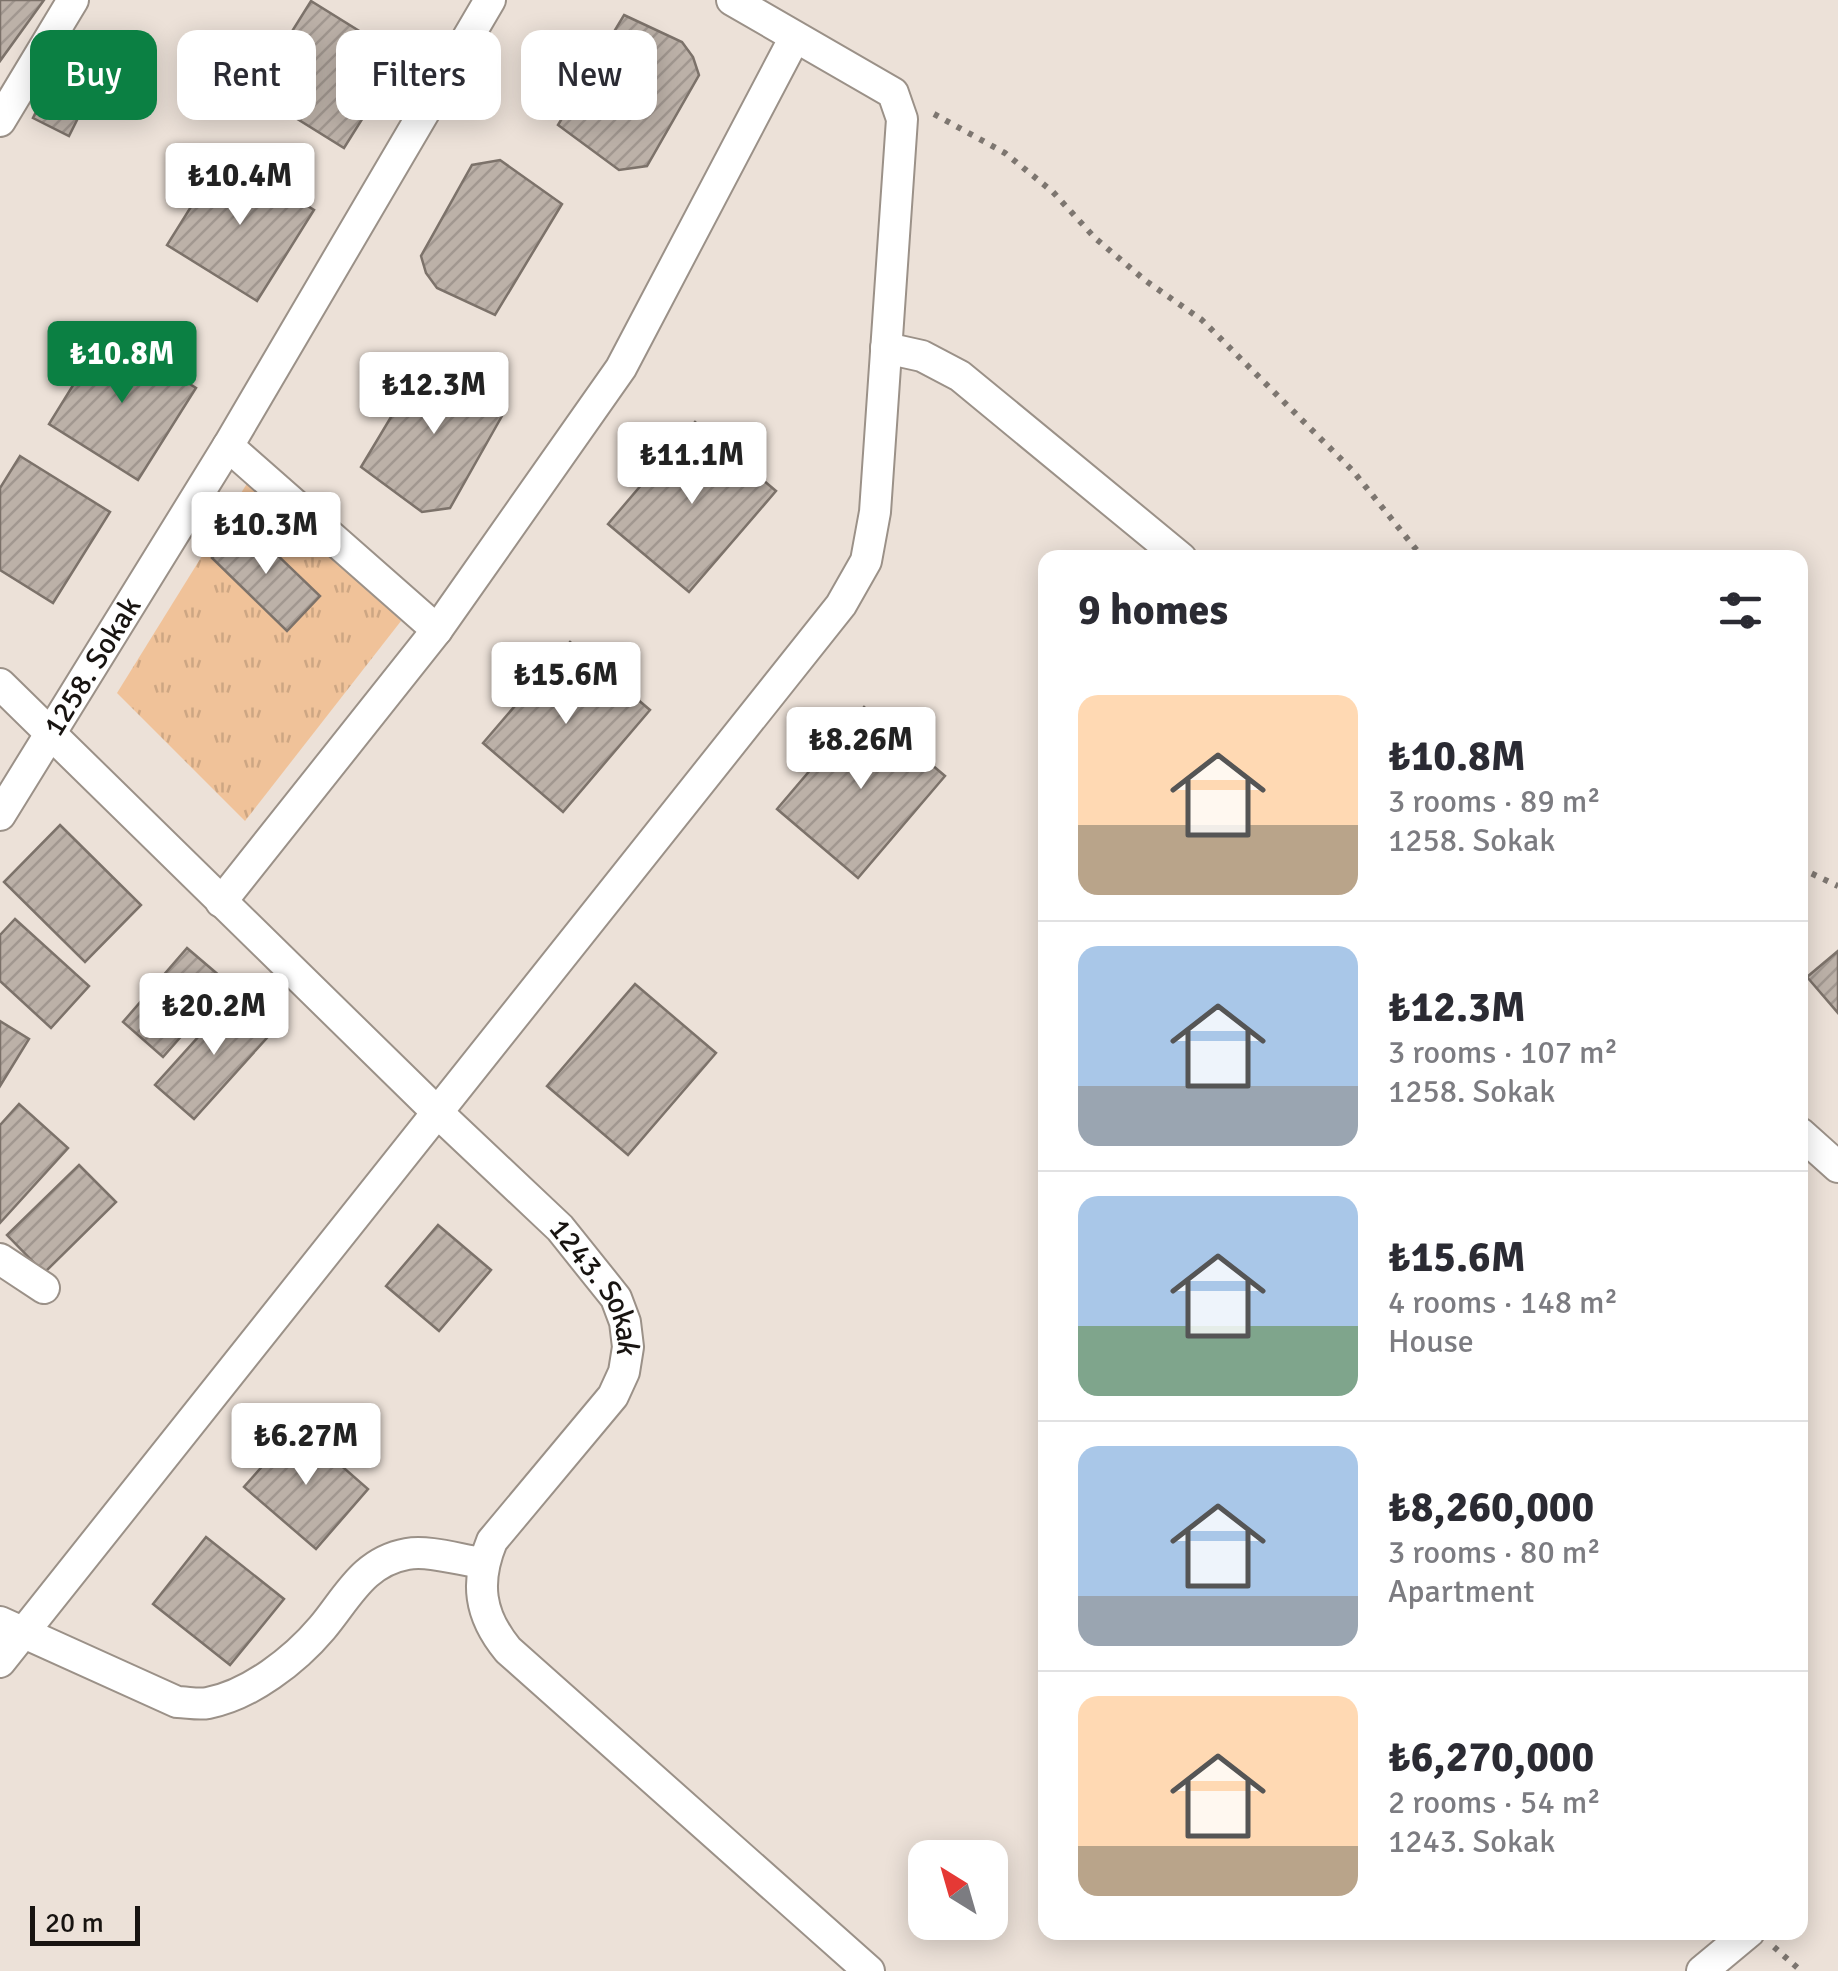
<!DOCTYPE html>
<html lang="en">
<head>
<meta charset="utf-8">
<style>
	:root { --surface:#fff; --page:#f2f2f3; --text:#2b2b33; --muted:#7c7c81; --line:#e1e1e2; --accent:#0b8043 }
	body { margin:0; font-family:Signika,sans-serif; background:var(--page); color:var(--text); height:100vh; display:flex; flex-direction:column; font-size:38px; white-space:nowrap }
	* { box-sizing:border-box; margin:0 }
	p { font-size:32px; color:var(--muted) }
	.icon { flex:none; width:55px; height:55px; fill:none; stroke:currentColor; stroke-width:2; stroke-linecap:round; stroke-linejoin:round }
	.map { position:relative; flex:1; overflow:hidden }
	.details { position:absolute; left:1038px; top:550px; width:770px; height:1390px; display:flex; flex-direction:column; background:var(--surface); border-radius:20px; box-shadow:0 5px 25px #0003 }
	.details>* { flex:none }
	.hud { position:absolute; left:30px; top:30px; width:858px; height:90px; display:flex; gap:20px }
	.needle { width:65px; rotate:323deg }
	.controls { position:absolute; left:908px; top:1840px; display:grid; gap:20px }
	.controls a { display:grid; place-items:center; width:100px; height:100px; border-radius:20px; background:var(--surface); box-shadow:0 5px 25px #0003; font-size:50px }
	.scale { position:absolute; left:30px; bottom:25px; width:110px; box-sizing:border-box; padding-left:10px; border:5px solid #181411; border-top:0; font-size:28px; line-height:35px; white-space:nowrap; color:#181411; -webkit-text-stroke:8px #ece1d8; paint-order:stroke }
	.price { position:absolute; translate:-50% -85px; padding:0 22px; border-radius:10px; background:#fff; color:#222; font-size:32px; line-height:65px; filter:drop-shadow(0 2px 5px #0008) }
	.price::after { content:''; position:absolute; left:50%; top:60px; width:30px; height:22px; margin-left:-15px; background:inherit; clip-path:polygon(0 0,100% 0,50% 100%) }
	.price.on { background:var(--accent); color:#fff }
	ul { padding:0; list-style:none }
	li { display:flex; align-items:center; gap:30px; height:250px; padding:0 40px }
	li+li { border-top:2px solid var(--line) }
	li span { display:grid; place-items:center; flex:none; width:280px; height:200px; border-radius:20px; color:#555 }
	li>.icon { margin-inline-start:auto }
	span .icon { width:120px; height:120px; fill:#fffc; stroke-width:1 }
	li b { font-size:42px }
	h2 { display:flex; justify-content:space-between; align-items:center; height:120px; padding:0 40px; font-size:42px }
	.pill { padding:0 35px; border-radius:20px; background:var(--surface); box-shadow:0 5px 25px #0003; font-size:35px; line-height:90px }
	.pill.on { background:var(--accent); color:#fff }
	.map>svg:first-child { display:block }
	.park { fill:url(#park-tufts) }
	.building { fill:url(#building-hatch); stroke:#7c726a; stroke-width:2.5 }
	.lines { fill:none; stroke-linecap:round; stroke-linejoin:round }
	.minor-casing { stroke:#9b9188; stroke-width:34 }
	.path { stroke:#7d7670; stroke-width:6; stroke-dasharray:5 8; stroke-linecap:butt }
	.minor { stroke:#fff; stroke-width:30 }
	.labels { text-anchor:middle; stroke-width:8; stroke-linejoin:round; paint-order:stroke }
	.street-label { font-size:30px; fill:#181411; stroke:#ece1d8 }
</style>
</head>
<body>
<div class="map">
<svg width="1838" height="1971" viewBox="0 0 1838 1971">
	<defs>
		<pattern id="park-tufts" width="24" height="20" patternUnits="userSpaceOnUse" patternTransform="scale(2.5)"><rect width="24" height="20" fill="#f0c299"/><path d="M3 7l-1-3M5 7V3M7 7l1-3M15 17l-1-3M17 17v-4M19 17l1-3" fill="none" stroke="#cda683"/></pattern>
		<pattern id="building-hatch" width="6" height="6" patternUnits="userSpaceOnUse" patternTransform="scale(2.5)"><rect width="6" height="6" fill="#bcb1a8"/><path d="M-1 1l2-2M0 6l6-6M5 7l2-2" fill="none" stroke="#a19790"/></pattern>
	</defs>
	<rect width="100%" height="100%" fill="#ece1d8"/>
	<polygon class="park" points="251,477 401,621 245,821 117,693"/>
	<g class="building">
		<polygon points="0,0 44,0 0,61"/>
		<polygon points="311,1 401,57 344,148 254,92"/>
		<polygon points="624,15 682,42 693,57 699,75 647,166 619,170 558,125"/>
		<polygon points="62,58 99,76 69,136 33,118"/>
		<polygon points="224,154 314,210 257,301 167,245"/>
		<polygon points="500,160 562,204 495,315 437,288 426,273 421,256 472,165"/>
		<polygon points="106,332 196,388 138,480 49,424"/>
		<polygon points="427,357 486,385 496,399 502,416 450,508 422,512 361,467"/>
		<polygon points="695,422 776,491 689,592 608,524"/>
		<polygon points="20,456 110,512 53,603 0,570 0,488"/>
		<polygon points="245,524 320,596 287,631 212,558"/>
		<polygon points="570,642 650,710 563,812 483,743"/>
		<polygon points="864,707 945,776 858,878 777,809"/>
		<polygon points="60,825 141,905 85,962 4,882"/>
		<polygon points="15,919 89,986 51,1028 0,981 0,935"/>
		<polygon points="187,948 228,983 163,1057 123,1022"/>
		<polygon points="1838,951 1838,1013 1807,977"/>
		<polygon points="635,984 716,1053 628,1155 547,1086"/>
		<polygon points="235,996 274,1030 194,1119 155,1085"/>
		<polygon points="0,1021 29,1039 0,1086"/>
		<polygon points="19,1104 68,1148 0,1223 0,1125"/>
		<polygon points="79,1165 116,1202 44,1273 7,1235"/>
		<polygon points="438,1225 491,1270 439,1331 386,1286"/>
		<polygon points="297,1427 368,1489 316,1549 244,1487"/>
		<polygon points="206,1537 284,1599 230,1665 153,1604"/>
	</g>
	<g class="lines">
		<defs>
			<g id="minor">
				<polyline points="0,121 73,0"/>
				<polyline points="886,348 922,356 960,376 1181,558"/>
				<polyline points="228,446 437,630"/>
				<path id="s1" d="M0 684 437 1112 560 1228 616 1298 625 1322 628 1347 624 1372 613 1396 492 1541C475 1582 479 1615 508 1650L869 1971"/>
				<path id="s2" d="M0 815 228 446 490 0"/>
				<polyline points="221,902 437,630 621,368 795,37"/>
				<polyline points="1800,1133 1838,1167"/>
				<polyline points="0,1259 44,1288"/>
				<path d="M0 1622 177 1702C187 1702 198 1705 208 1703 250 1695 295 1660 322 1628 348 1597 363 1562 407 1554 429 1550 460 1560 483 1563"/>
				<polyline points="0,1662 841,605 866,561 875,512 902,119 893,93 732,0"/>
				<polyline points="1702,1971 1749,1932"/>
			</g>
		</defs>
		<use href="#minor" class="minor-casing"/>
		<g class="path">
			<polyline points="934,114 1005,153 1053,192 1095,238 1146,281 1202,320 1353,471 1423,558"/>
			<polyline points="1800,868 1838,886"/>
			<polyline points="1774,1947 1801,1971"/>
		</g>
		<use href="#minor" class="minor"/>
	</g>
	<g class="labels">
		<g class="street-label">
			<text dy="10" stroke="none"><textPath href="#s2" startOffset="175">1258. Sokak</textPath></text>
			<text dy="10" stroke="none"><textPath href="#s1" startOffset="852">1243. Sokak</textPath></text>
		</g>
	</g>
</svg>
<div class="controls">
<a><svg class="needle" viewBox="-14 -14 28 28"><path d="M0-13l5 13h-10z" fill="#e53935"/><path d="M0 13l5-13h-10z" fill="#7c7c81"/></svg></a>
</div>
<div class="scale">20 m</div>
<b class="price" style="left:240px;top:228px">₺10.4M</b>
<b class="price on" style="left:122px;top:406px">₺10.8M</b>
<b class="price" style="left:434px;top:437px">₺12.3M</b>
<b class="price" style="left:692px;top:507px">₺11.1M</b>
<b class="price" style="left:266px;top:577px">₺10.3M</b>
<b class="price" style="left:566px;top:727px">₺15.6M</b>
<b class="price" style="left:861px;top:792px">₺8.26M</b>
<b class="price" style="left:214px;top:1058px">₺20.2M</b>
<b class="price" style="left:306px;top:1488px">₺6.27M</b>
<div class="hud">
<a class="pill on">Buy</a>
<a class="pill">Rent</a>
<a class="pill">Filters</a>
<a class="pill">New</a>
</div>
<section class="details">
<h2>9 homes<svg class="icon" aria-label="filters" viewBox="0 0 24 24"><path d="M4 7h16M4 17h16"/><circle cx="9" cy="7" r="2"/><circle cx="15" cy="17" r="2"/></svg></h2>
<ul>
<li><span style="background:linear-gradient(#ffd9b3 65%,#b9a48a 0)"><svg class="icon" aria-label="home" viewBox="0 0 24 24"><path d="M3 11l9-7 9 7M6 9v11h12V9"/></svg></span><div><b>₺10.8M</b><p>3 rooms · 89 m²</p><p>1258. Sokak</p></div></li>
<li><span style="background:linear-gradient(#a9c7e8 70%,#9aa5b1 0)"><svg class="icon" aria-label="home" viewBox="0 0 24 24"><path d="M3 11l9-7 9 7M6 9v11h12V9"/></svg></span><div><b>₺12.3M</b><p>3 rooms · 107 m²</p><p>1258. Sokak</p></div></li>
<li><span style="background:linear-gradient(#a9c7e8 65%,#7fa58c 0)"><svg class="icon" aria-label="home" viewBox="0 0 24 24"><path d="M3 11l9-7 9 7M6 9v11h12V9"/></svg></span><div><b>₺15.6M</b><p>4 rooms · 148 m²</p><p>House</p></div></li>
<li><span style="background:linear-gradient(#a9c7e8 75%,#9aa5b1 0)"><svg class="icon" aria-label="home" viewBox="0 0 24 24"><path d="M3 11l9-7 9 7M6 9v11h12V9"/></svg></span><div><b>₺8,260,000</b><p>3 rooms · 80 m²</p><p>Apartment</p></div></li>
<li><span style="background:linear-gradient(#ffd9b3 75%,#b9a48a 0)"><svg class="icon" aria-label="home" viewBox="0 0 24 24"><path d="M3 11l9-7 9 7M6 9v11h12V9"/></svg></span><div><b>₺6,270,000</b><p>2 rooms · 54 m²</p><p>1243. Sokak</p></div></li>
</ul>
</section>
</div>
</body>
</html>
